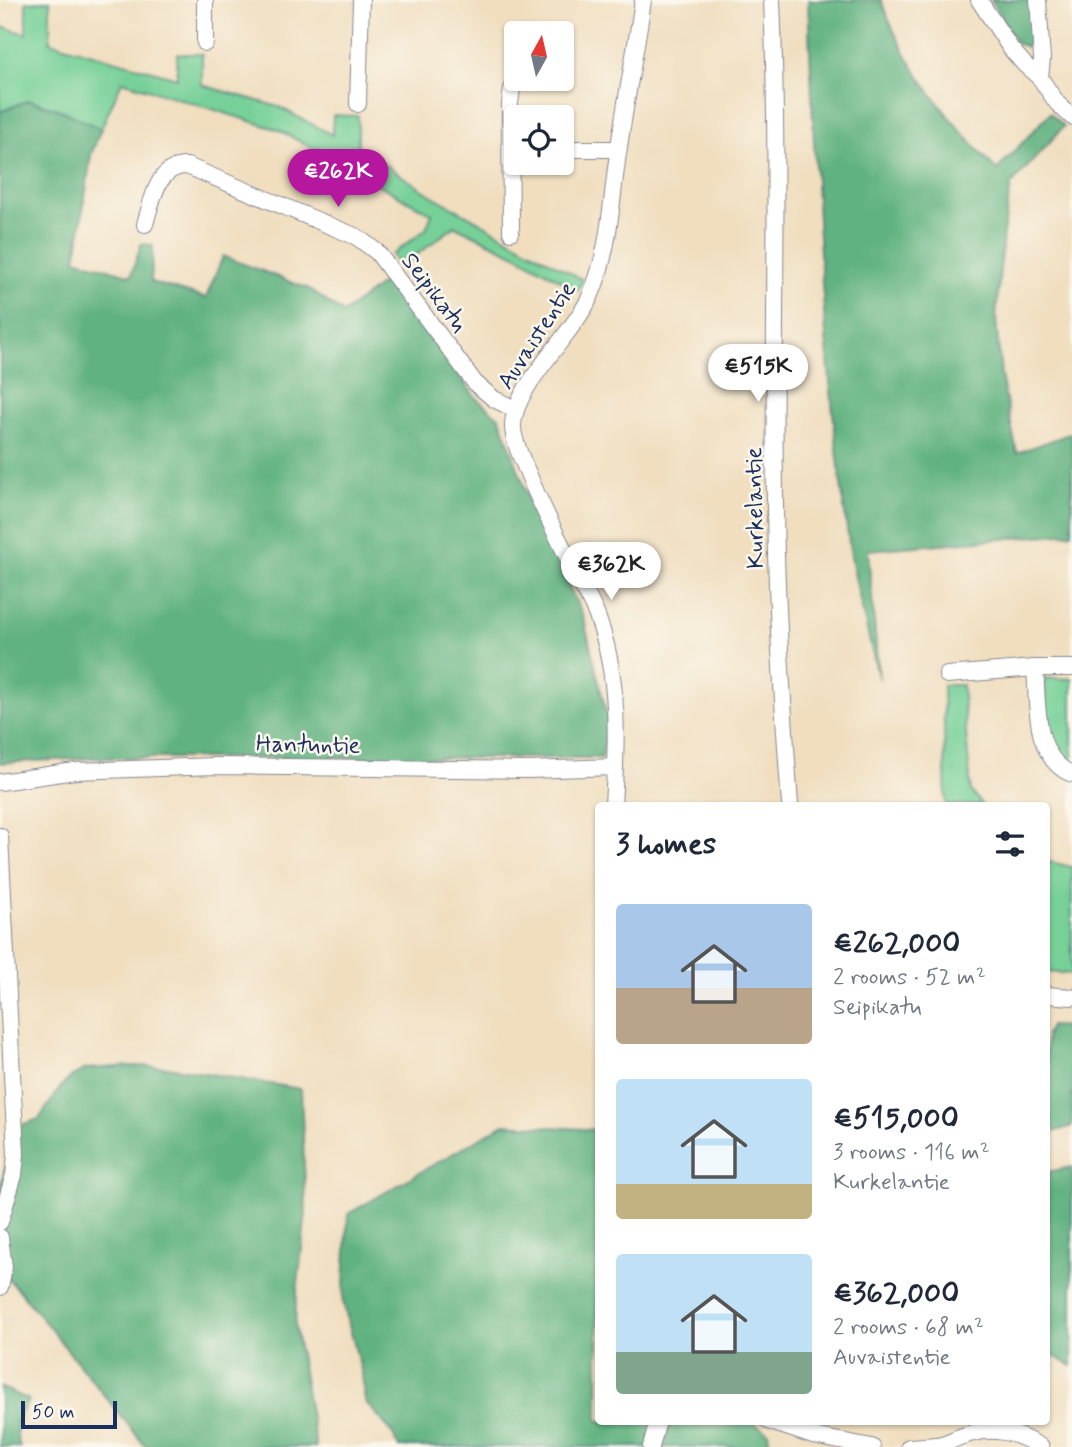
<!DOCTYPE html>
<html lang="en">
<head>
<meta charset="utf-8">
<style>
	:root { --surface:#fff; --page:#f6f6f7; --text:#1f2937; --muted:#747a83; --accent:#b5179e }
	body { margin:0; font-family:Mynerve,sans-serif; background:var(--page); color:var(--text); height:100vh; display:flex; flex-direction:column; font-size:26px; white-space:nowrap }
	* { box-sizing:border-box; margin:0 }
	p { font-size:23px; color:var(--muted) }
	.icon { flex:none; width:38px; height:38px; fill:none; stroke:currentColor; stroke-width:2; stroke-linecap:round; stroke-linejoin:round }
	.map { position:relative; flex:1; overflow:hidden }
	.panel { position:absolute; left:595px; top:802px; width:455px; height:623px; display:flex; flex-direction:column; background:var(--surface); border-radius:7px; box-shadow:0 2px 5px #0004 }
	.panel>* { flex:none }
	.needle { width:46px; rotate:8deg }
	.buttons { position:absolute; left:504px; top:21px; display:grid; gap:14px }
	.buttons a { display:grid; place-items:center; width:70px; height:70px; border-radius:7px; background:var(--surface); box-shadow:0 2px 5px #0004; font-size:35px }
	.scale { position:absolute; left:21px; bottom:18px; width:96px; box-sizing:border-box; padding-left:7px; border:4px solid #1b2f5e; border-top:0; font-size:19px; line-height:24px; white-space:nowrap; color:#1b2f5e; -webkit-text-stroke:5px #fbf7ec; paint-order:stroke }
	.price { position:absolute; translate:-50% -60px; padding:0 16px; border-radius:24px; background:#fff; color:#222; font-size:23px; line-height:46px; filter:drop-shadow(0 2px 4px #0008) }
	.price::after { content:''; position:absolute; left:50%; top:42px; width:21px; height:16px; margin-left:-10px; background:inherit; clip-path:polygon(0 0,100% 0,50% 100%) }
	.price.selected { background:var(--accent); color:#fff }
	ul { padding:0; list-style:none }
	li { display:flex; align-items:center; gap:21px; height:175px; padding:0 21px }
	li span { display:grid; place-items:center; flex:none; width:196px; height:140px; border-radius:7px; color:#555 }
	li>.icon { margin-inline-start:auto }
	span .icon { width:84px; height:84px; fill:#fffc; stroke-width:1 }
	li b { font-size:30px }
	h2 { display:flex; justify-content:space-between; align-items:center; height:84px; padding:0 21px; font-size:30px }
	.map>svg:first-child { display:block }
	.green { fill:#76d097; stroke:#48807a; stroke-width:2 }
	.forest { fill:#60b280; stroke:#3e706f; stroke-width:2 }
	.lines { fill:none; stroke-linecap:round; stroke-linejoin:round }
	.minor-casing { stroke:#86868e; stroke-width:18 }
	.minor { stroke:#fff; stroke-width:16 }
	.labels { text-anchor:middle; stroke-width:5; stroke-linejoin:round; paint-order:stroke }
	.street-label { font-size:24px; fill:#1b2f5e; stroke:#fbf7ec }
</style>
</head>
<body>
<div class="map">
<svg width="1072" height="1447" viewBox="0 0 1072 1447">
	<rect width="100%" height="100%" fill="#fbf7ec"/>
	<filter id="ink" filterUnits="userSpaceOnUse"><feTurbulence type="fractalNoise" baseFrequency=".0143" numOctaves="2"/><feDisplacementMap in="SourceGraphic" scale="14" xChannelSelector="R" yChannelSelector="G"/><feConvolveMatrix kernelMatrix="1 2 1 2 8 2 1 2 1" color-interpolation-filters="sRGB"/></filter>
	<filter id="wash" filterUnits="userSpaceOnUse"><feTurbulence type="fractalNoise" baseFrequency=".00686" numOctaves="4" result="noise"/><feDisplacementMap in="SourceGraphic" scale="28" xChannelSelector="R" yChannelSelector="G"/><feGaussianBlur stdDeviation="1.57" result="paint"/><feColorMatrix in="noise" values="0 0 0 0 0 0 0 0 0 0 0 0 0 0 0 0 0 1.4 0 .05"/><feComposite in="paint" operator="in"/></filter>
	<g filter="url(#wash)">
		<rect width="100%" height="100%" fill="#f0debf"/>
		<g class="green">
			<polygon points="50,1 50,42 177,78 177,54 202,54 202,85 279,107 332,135 333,115 358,116 358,147 431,195 583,280 578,290 512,253 455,226 400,267 392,255 426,229 432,214 279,130 122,81 101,129 60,110 29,100 0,112 0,26 26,34 26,2"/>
			<path d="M1044 678 1072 679V765H1069C1042 740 1047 712 1044 678Z"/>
			<polygon points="943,685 962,685 971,791 982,805 946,805"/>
			<polygon points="1046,861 1072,867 1072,974 1047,972"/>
		</g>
		<g class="forest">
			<path d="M808 0H881C905 67 948 120 997 170L1050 113 1064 126 1011 185 1003 233 996 318 1001 376 1017 453 1072 433V533L868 550 879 680C869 637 857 594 850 550 823 368 815 184 808 0Z"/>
			<polygon points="991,0 1029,0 1034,40 1028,47 1017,44"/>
			<polygon points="29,100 60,110 101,129 91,155 76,259 131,276 141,244 153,245 151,282 206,298 223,256 309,289 343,313 387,280 476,398 500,418 533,511 583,616 608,720 602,758 90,758 0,763 0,112"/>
			<polygon points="1050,1026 1072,1027 1072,1126 1047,1134 1046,1035"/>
			<polygon points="132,1066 169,1067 301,1089 306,1212 296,1302 295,1325 316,1447 146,1447 19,1290 0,1271 0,1187 9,1153 21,1125 39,1119 60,1088 72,1076 86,1069"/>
			<polygon points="504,1124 598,1130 598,1421 750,1421 768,1432 770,1447 399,1447 391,1431 365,1401 362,1374 343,1302 348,1214"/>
			<polygon points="1072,1167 1072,1366 1046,1352 1047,1172"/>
			<path d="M0 1387 29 1400C19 1415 12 1429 20 1447H0Z"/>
		</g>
	</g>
	<g filter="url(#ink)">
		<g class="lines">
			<defs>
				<g id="minor">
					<polyline points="205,0 205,43"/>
					<path d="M772 0C779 168 773 335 775 503 776 604 783 705 790 805"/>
					<polyline points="979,0 1011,49 1025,65 1040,78 1057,103 1072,117"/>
					<polyline points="1038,0 1042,59 1040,78"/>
					<polyline points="358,104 361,0"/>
					<polyline points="562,149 618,149"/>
					<path d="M145 224C152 201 157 165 187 166L357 237 377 252 475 383 494 399 515 409"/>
					<polyline points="511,232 510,103 512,89 519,79"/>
					<path d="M1072 668H1035C1038 704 1033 758 1072 774"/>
					<polyline points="947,675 1035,668"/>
					<polyline points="0,782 75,771 216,766 528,770 615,767"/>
					<path d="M613 805C617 742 620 676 597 616 592 603 584 590 578 578 561 543 542 509 528 473 522 459 514 443 513 428 511 389 573 335 590 297 611 249 611 197 619 147 626 98 636 49 643 0"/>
					<polyline points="0,836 16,1154 14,1175 0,1222"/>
					<polyline points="1046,995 1072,997"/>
					<polyline points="0,1237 4,1267 0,1287"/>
					<polyline points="768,1421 813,1436 872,1447"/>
					<polyline points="651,1447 658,1421"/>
					<path d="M909 1447C919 1446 932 1446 942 1444 949 1442 956 1438 963 1436 992 1425 1015 1432 1041 1447"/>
				</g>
			</defs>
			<use href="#minor" class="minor-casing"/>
			<use href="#minor" class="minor"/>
		</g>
	</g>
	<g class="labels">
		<g class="street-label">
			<text transform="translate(435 292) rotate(53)" y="8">Seipikatu</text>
			<text transform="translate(536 335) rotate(-57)" y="8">Auvaistentie</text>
			<text transform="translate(754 508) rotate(-91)" y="8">Kurkelantie</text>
			<text transform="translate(308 744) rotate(1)" y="8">Hantuntie</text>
		</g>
	</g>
</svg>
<div class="buttons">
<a><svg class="needle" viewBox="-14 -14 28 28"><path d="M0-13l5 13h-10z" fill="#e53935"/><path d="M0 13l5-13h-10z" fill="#747a83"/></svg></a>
<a><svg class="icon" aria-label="locate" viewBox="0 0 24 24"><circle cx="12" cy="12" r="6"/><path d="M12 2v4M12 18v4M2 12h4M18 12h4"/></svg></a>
</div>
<div class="scale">50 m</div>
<b class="price selected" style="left:338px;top:209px">€262K</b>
<b class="price" style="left:758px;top:404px">€515K</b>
<b class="price" style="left:611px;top:602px">€362K</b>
<section class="panel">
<h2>3 homes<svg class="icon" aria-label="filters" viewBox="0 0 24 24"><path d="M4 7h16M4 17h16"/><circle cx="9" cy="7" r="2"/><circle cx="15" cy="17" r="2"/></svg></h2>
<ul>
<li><span style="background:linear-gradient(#a9c7e8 60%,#b9a48a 0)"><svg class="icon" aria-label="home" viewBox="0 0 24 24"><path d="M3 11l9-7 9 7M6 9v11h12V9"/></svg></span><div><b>€262,000</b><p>2 rooms · 52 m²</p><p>Seipikatu</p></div></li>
<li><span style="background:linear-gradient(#bfe0f5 75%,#c2b280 0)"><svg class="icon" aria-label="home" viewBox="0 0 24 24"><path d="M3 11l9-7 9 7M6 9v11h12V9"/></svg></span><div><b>€515,000</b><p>3 rooms · 116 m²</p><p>Kurkelantie</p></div></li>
<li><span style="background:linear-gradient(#bfe0f5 70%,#7fa58c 0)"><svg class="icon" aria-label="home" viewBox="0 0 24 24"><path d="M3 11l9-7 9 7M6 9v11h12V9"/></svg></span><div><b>€362,000</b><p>2 rooms · 68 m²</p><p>Auvaistentie</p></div></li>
</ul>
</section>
</div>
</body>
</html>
